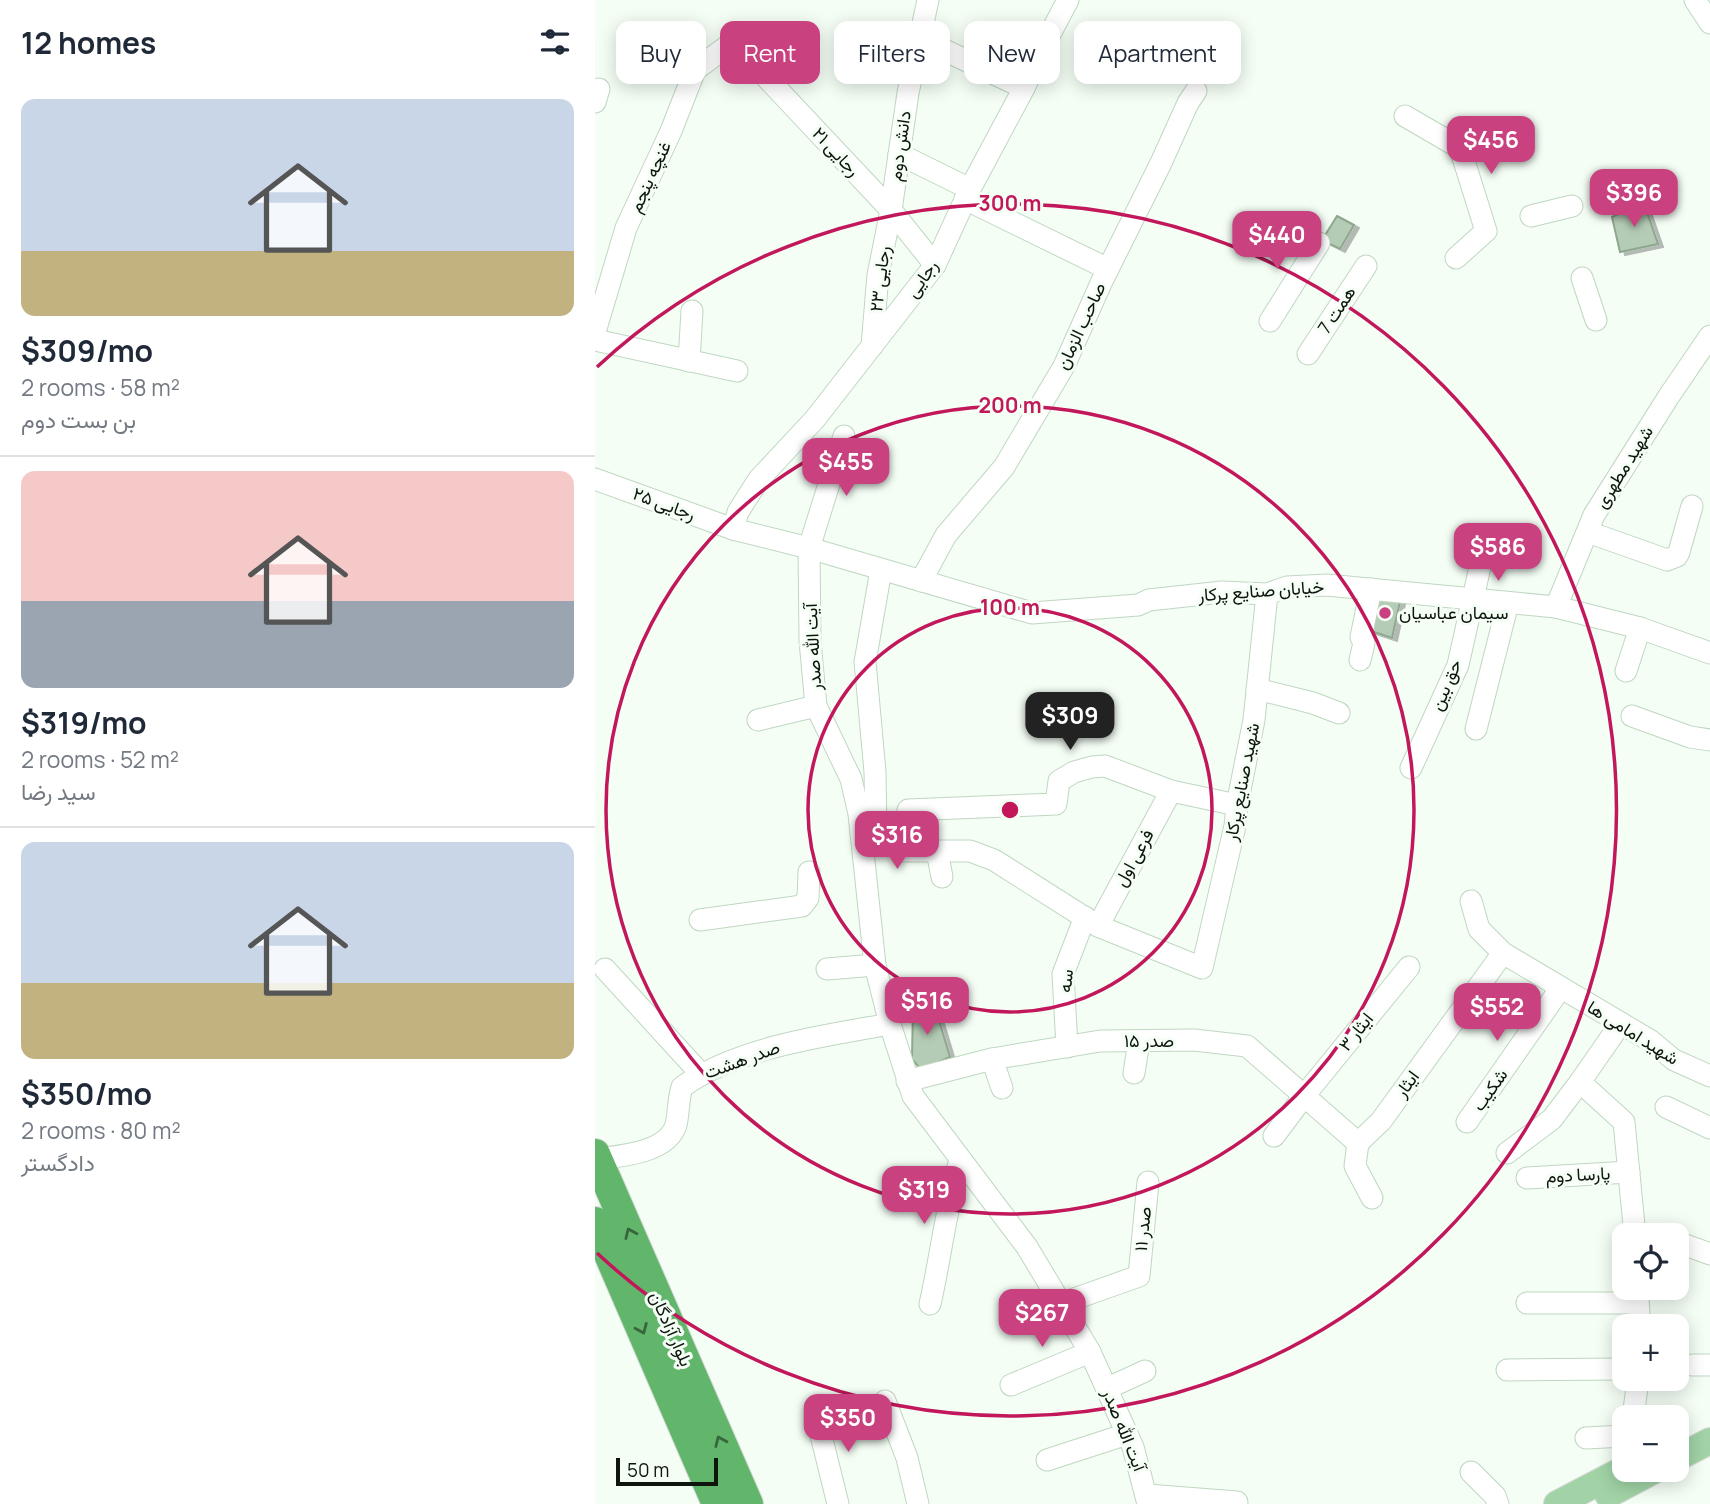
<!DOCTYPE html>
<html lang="en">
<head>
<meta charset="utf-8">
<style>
	:root { --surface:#fff; --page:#f6f6f7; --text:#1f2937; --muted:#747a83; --line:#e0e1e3; --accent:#c9427f }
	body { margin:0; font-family:Manrope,Vazirmatn,sans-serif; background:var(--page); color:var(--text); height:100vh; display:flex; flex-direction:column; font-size:26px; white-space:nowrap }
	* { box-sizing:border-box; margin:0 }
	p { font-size:23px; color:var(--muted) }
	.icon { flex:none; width:38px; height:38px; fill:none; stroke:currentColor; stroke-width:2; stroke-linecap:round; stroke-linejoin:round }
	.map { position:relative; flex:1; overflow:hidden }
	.panel { display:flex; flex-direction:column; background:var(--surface); width:595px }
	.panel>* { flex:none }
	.hud { position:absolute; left:21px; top:21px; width:665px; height:63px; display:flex; gap:14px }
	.controls { position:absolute; left:1017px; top:1223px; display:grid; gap:14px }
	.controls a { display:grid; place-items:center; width:77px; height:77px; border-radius:14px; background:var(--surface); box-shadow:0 4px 18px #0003; font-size:35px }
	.scale { position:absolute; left:21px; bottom:18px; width:102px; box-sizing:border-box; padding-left:7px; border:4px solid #0d150d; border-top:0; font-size:19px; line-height:24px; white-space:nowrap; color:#0d150d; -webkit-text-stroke:5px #f4fef5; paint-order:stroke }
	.price { position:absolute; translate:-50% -60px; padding:0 16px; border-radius:14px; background:var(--accent); color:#fff; font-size:23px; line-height:46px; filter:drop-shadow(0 2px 4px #0008) }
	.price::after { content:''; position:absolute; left:50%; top:42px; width:21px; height:16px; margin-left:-10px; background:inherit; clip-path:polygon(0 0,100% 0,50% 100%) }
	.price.active { background:#222; color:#fff }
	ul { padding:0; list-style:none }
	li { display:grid; align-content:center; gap:14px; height:371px; padding:0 21px }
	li+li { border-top:2px solid var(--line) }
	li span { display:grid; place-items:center; height:217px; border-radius:14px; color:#555 }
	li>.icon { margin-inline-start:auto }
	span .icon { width:126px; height:126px; fill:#fffc; stroke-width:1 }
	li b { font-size:30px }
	h2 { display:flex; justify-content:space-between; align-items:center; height:84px; padding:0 21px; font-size:30px }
	.chip { padding:0 24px; border-radius:14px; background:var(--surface); box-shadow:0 4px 18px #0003; font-size:24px; line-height:63px }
	.chip.active { background:var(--accent); color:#fff }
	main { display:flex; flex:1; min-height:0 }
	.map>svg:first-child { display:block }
	.building { fill:#b4ccb5; stroke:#8fa68f; stroke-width:2; filter:url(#shadow) }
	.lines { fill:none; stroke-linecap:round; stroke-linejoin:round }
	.minor-casing { stroke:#bfd7c0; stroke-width:23 }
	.major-casing { stroke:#d8dad8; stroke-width:28 }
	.highway-casing { stroke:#d8dad8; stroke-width:32 }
	.minor { stroke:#fff; stroke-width:21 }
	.major { stroke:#a1d3a6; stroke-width:26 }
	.highway { stroke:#62b66b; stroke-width:30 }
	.oneway { stroke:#38663c }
	.ring { fill:none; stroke:#c2185b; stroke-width:3.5 }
	.poi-dot { fill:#c9427f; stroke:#f4fef5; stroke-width:2.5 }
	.labels { text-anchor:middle; stroke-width:6; stroke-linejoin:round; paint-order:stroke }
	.street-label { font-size:18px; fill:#0d150d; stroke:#f4fef5 }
	.poi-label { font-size:18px; fill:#0d150d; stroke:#f4fef5; text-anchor:start }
	.centre { fill:#c2185b; stroke:#f4fef5; stroke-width:3.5 }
	.ring-label { font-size:21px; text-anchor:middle; font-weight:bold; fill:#c2185b; stroke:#f4fef5; stroke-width:6; stroke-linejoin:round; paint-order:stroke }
</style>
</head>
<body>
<main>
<section class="panel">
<h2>12 homes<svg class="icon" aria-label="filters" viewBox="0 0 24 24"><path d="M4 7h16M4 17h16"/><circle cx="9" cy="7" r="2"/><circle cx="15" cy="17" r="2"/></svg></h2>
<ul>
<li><span style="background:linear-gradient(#c9d6e8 70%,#c2b280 0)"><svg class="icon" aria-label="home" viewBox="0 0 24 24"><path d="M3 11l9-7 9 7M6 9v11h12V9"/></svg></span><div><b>$309/mo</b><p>2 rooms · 58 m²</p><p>بن بست دوم</p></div></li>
<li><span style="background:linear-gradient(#f6c9c9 60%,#9aa5b1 0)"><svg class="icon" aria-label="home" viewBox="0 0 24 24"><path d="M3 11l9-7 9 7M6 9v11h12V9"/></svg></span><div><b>$319/mo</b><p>2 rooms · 52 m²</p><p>سید رضا</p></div></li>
<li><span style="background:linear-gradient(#c9d6e8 65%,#c2b280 0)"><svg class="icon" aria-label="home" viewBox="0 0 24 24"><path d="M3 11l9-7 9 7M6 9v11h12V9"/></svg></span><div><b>$350/mo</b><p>2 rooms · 80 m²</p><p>دادگستر</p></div></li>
</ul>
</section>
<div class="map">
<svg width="1115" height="1504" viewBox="0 0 1115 1504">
	<defs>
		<filter id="shadow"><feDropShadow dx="5" dy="3" stdDeviation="0" flood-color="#0004"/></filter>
	</defs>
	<rect width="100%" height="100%" fill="#f4fef5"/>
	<g class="building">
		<polygon points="1048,201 1063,244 1025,252 1017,217"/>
		<polygon points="742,216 759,225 745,249 727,240"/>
		<polygon points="782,595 806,597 797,638 773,630"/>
		<polygon points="333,1002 342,1014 355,1057 326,1070 317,1059 318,1005"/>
	</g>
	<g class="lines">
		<defs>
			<g id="minor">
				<polyline points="1100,0 1115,23"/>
				<polyline points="326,39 429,88"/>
				<polyline points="0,102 4,89"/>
				<polyline points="810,116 865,148 891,231 861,258"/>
				<polyline points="304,154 375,189"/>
				<polyline points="370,199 513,269"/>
				<polyline points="936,216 977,206"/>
				<polyline points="987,278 1001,320"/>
				<polyline points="675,321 724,243"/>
				<polyline points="0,332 31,228 76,131 100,70 138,42 296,210 340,265"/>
				<polyline points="0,340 142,371"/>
				<polyline points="277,346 283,275 296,210 313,93 333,0"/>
				<polyline points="713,354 771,266"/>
				<polyline points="94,361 97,311"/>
				<polyline points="249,436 214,548 215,641 221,706 256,779 264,814 280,965 295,1024 318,1096 432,1247 495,1352 538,1447 553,1504"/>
				<polyline points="0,479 138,529 214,548 437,613 543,605 554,600 627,592 672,594 692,587 732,585 961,607 1045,628 1115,653"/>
				<polyline points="138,529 143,512 164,479 220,419 340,265 375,189 429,88 446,51 473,0"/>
				<polyline points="993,532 1072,560 1082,556 1084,552 1097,506"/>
				<polyline points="286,570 270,662 280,772 281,829 308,851 375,851 399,860 503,926 607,968 640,826 642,805 659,720 672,594"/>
				<polyline points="326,581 351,535 409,467 469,366 507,281 565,165 593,103 601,91"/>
				<polyline points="961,607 999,515 1074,396 1115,336"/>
				<polyline points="765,660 769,643 766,637 776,589"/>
				<polyline points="1031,671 1045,628"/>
				<polyline points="662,689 718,703 744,713"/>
				<polyline points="1037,716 1095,737 1115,740"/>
				<polyline points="163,720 221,706"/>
				<polyline points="881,729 913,603"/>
				<polyline points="816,768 863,665 887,558"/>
				<polyline points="313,810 461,804 464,781 479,772 497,767 510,766 576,791 642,805"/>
				<polyline points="342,851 347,877"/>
				<polyline points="876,901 884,929 908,953 1056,1041 1079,1060 1115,1076"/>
				<polyline points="105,920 207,906 213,898 214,872"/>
				<polyline points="503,926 576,791"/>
				<polyline points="10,969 106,1074"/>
				<polyline points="232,969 280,965"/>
				<polyline points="1026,1023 985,1082 1029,1122 1040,1236"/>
				<polyline points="472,1047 468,974 490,917"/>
				<polyline points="397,1059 407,1088"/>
				<polyline points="539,1073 544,1041"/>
				<polyline points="312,1081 397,1059 505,1041 599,1040 652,1046 763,1143"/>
				<polyline points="1071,1107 1115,1128"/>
				<polyline points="872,1122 965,989"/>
				<polyline points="679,1136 709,1096 814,967"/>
				<polyline points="763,1143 786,1121 908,953"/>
				<polyline points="763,1143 760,1166 777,1198"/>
				<polyline points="912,1153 957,1119 985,1082"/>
				<path d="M2 1159C26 1156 72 1153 81 1125 84 1112 83 1100 87 1087 143 1047 228 1036 295 1024"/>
				<polyline points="932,1178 1034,1172"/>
				<polyline points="1082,1242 1115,1254"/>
				<polyline points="1042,1288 1045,1326"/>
				<polyline points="932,1303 1043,1303"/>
				<path d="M335 1304C346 1256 351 1207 365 1160"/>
				<polyline points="465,1304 544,1276 553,1182"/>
				<polyline points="1097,1365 1115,1365"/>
				<polyline points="912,1370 1029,1369"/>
				<polyline points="416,1385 495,1352"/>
				<polyline points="513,1388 550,1371"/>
				<polyline points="290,1401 312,1458 323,1504"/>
				<polyline points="221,1415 243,1504"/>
				<polyline points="1038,1418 1043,1379"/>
				<polyline points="991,1438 1029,1436"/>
				<polyline points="452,1460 532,1434"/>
				<polyline points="876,1472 900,1496 903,1504"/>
				<polyline points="552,1495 642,1502"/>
			</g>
			<g id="major">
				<polyline points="1082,1458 1115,1441"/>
				<polyline points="1013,1495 1060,1470"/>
				<polyline points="962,1504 1029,1469"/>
			</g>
			<g id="highway">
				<polyline points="0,1154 153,1504"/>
				<polyline points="0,1222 122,1504"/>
			</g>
		</defs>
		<use href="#minor" class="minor-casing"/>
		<use href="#major" class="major-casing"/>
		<use href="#highway" class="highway-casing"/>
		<use href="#minor" class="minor"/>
		<use href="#major" class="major"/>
		<use href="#highway" class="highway"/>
	</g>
	<defs><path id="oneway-chevron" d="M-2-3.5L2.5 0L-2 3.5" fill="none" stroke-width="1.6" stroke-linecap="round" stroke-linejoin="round" transform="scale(1.75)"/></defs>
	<g class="oneway">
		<use href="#oneway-chevron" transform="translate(35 1233) rotate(-114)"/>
		<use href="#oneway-chevron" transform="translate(47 1329) rotate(67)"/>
		<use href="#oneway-chevron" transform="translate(125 1441) rotate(-114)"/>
	</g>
	<g class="ring">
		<circle cx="415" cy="810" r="202"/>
		<circle cx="415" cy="810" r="404"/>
		<path d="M2 367A606 606 0 1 1 2 1253"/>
	</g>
	<circle class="poi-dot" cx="790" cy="613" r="7"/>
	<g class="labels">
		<g class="street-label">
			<text transform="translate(305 146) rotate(-82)" y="6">دانش دوم</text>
			<text transform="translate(241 152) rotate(47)" y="6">رجایی ۲۱</text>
			<text transform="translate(55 177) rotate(-65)" y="6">غنچه پنجم</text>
			<text transform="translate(285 279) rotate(-83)" y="6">رجایی ۲۳</text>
			<text transform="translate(327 279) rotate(-55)" y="6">رجایی</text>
			<text transform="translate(742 310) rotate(-57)" y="6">همت 7</text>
			<text transform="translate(486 326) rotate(-65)" y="6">صاحب الزمان</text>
			<text transform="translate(1029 467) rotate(-58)" y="6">شهید مطهری</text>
			<text transform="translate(69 504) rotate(20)" y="6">رجایی ۲۵</text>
			<text transform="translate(666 591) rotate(-4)" y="6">خیابان صنایع پرکار</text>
			<text transform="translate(218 647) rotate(-93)" y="6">آیت الله صدر</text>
			<text transform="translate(851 685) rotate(-67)" y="6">حق بین</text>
			<text transform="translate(647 782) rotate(-79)" y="6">شهید صنایع پرکار</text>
			<text transform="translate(539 858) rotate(-61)" y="6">فرعی اول</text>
			<text transform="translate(471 981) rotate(-84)" y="6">سه</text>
			<text transform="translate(761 1032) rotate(-51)" y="6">ایثار ۳</text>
			<text transform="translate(1038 1033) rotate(32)" y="6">شهید امامی ها</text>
			<text x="554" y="1047">صدر ۱۵</text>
			<text transform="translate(147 1060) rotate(-20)" y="6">صدر هشت</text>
			<text transform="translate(812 1084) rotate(-54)" y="6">ایثار</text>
			<text transform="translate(895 1090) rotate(-55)" y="6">شکیب</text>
			<text transform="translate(983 1175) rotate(-3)" y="6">پارسا دوم</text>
			<text transform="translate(548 1229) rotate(-84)" y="6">صدر ۱۱</text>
			<text transform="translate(76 1329) rotate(66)" y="6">بلوار آزادگان</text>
			<text transform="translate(529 1430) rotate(68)" y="6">آیت الله صدر</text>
		</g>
		<g class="poi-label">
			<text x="804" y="619">سیمان عباسیان</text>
		</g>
	</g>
	<circle cx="415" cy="810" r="10" class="centre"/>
	<g class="ring-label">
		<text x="415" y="211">300 m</text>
		<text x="415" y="413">200 m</text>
		<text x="415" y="615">100 m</text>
	</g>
</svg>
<div class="controls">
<a><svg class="icon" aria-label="locate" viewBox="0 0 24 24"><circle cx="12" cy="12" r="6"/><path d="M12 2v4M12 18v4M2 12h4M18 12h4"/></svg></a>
<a>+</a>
<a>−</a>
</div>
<div class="scale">50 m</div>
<b class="price" style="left:896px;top:176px">$456</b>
<b class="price" style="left:1039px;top:229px">$396</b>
<b class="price" style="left:682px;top:271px">$440</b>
<b class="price" style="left:251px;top:498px">$455</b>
<b class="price" style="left:903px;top:583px">$586</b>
<b class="price active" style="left:475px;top:752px">$309</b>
<b class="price" style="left:302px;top:871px">$316</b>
<b class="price" style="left:332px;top:1037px">$516</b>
<b class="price" style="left:902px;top:1043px">$552</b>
<b class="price" style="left:329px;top:1226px">$319</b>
<b class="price" style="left:447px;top:1349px">$267</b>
<b class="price" style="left:253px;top:1454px">$350</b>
<div class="hud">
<a class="chip">Buy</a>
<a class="chip active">Rent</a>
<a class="chip">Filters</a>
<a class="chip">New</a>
<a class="chip">Apartment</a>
</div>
</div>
</main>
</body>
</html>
